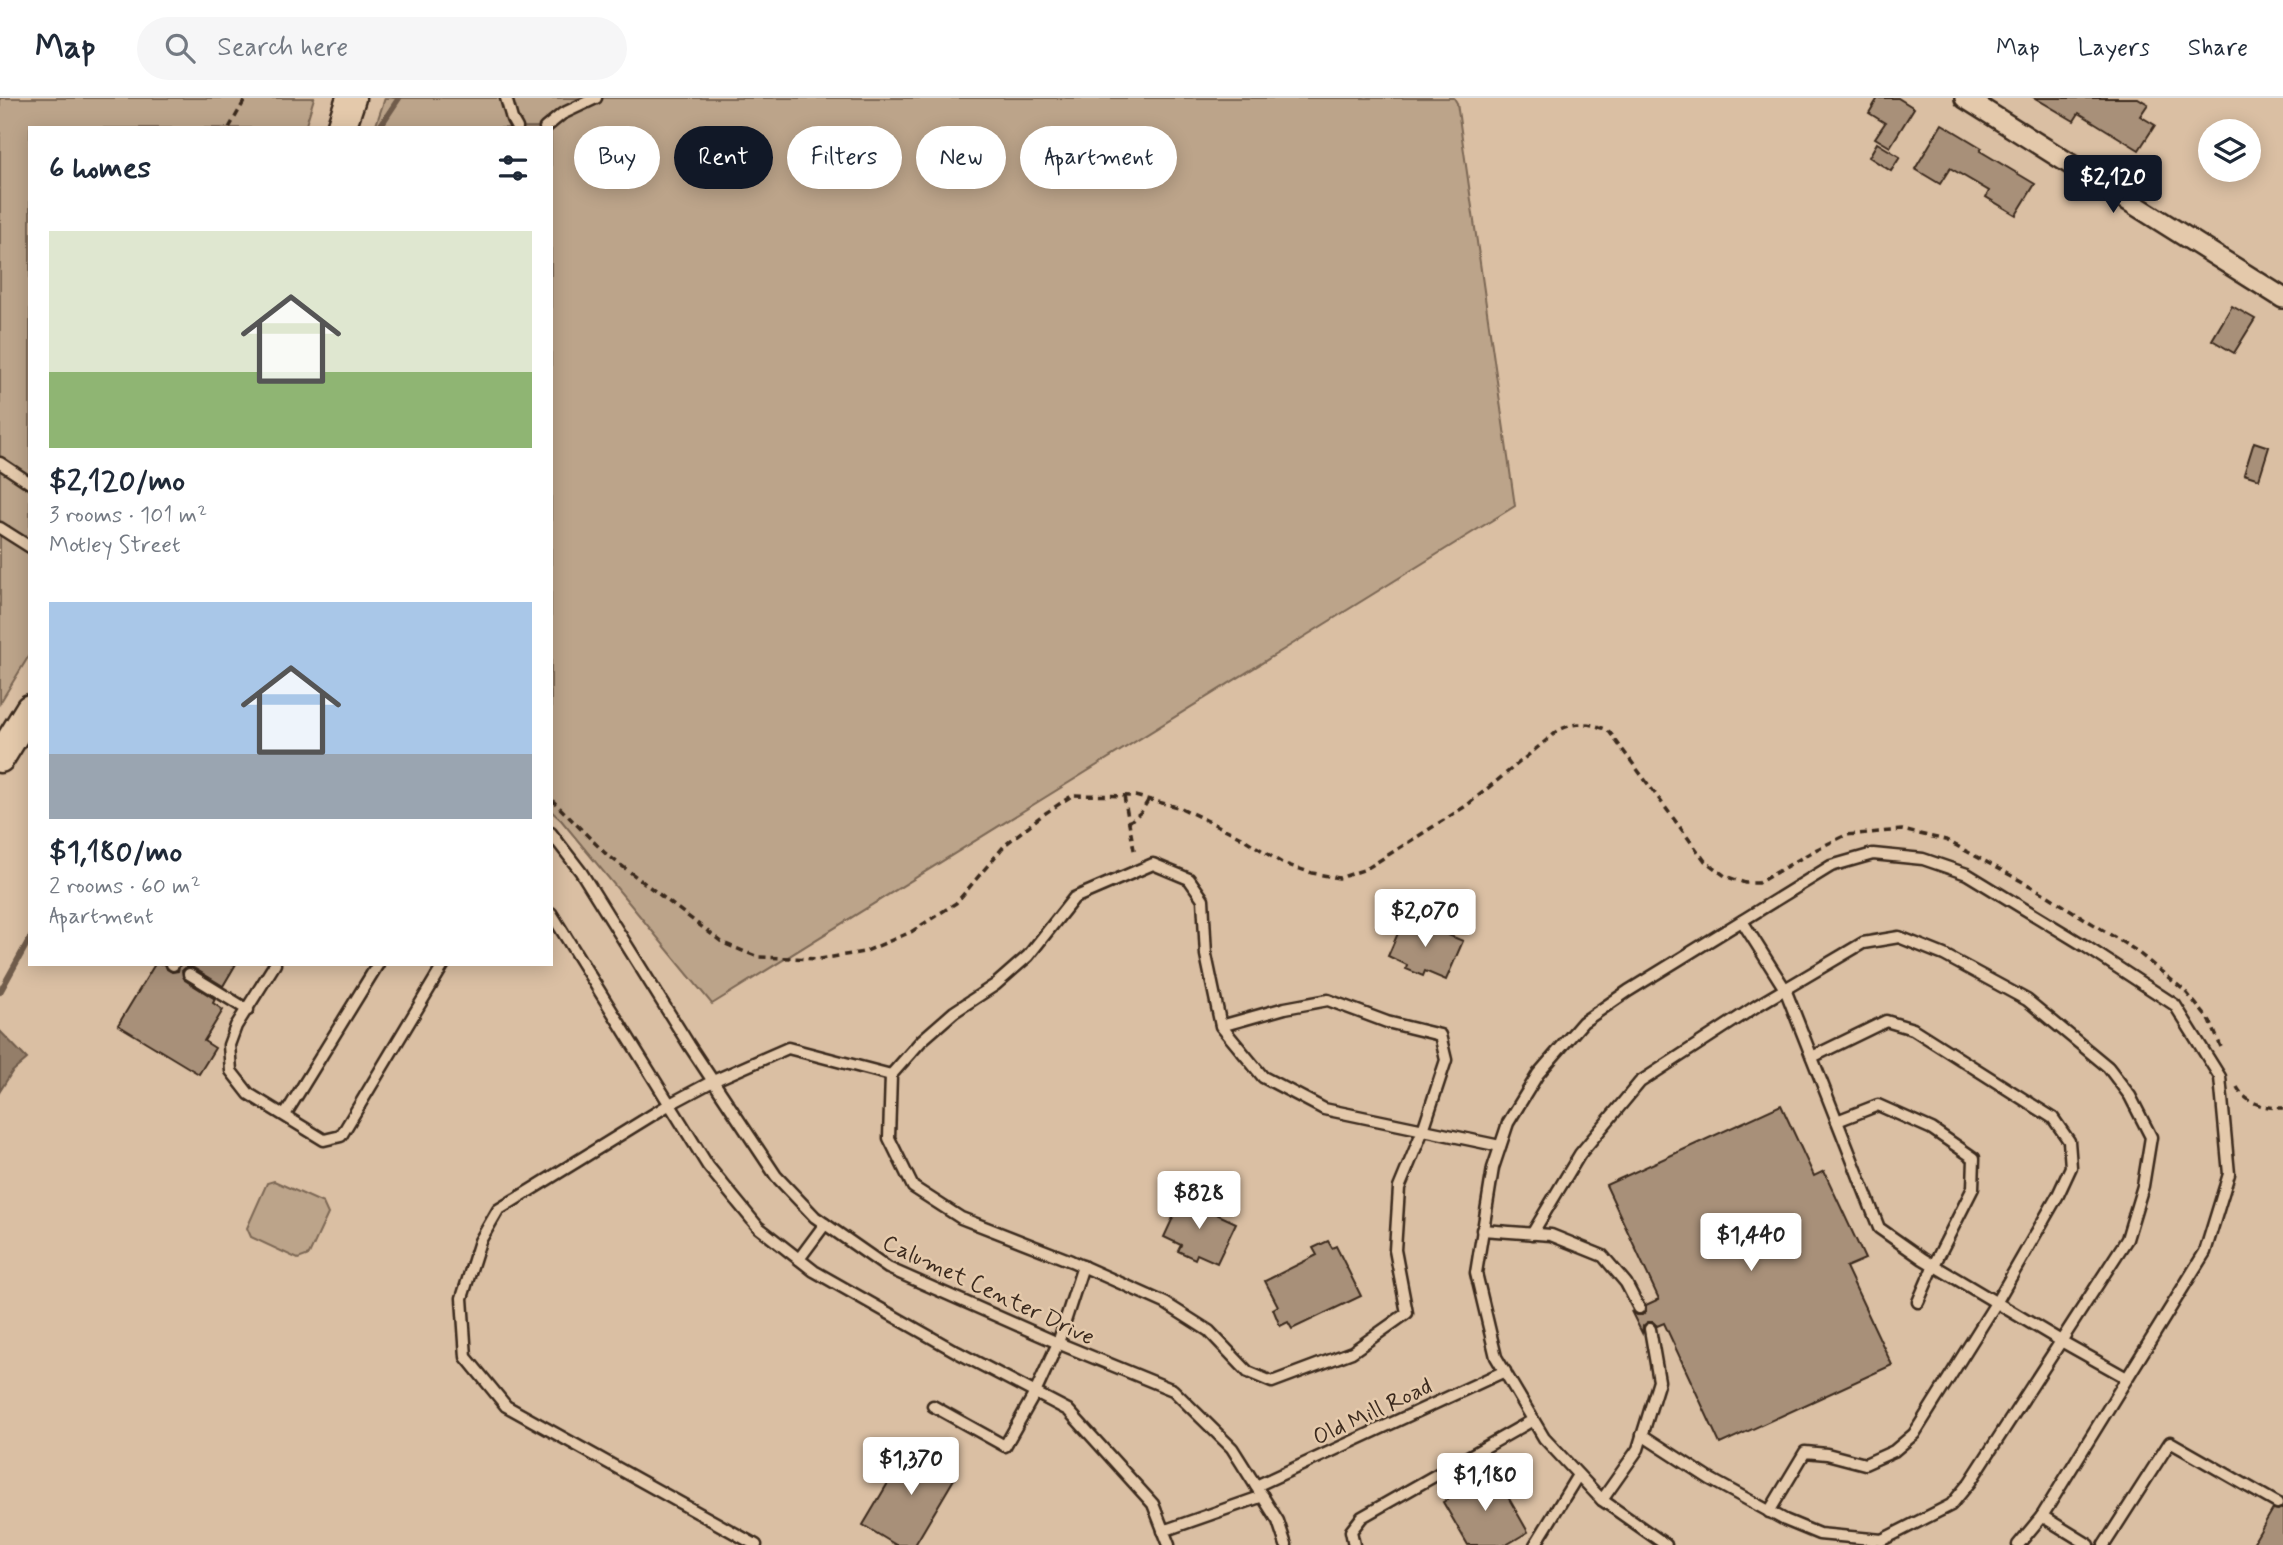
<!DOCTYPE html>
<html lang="en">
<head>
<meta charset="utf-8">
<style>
	:root { --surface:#fff; --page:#f6f6f7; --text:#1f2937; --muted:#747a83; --line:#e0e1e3; --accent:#111827 }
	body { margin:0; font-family:Mynerve,sans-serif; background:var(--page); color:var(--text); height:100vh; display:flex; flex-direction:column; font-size:26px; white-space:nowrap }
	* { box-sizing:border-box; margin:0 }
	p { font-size:23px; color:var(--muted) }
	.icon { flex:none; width:38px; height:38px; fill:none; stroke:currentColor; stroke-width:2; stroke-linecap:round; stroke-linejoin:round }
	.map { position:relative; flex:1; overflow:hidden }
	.sheet { position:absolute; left:28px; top:28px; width:525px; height:840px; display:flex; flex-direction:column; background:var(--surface); border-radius:0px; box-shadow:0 4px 18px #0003 }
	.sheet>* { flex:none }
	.top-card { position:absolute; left:574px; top:28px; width:665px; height:63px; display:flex; gap:14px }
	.tools { position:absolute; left:2198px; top:21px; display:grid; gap:14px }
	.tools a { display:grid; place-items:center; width:63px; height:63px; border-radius:50%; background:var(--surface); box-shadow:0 4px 18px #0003; font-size:35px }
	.price { position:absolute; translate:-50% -60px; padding:0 16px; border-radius:7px; background:#fff; color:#222; font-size:23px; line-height:46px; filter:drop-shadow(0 2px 4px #0008) }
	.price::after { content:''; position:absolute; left:50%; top:42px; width:21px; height:16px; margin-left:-10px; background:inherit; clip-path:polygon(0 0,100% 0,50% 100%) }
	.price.current { background:var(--accent); color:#fff }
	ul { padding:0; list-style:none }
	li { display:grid; align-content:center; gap:14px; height:371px; padding:0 21px }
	li span { display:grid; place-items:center; height:217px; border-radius:0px; color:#555 }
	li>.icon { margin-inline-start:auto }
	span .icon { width:126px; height:126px; fill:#fffc; stroke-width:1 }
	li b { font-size:30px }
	h2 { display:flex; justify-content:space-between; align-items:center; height:84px; padding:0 21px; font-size:30px }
	.tag { padding:0 24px; border-radius:32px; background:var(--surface); box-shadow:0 4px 18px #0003; font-size:24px; line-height:63px }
	.tag.current { background:var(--accent); color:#fff }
	header { display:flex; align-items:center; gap:42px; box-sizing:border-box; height:98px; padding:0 35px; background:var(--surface); border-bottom:2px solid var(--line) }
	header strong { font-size:33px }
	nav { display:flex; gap:38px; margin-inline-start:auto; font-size:24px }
	.search { width:490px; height:63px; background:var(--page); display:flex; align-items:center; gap:18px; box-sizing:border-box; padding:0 24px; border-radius:38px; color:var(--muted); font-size:26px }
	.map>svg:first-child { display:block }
	.green { fill:#bca48a; stroke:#7c6754; stroke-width:2 }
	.water { fill:#947e69; stroke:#705c4b; stroke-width:2 }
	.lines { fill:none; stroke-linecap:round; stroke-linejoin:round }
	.stream { stroke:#705c4b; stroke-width:6 }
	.building { fill:#a89079; stroke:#3b2a1e; stroke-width:2 }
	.lane-casing { stroke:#3b2a1e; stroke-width:15 }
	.street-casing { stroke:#3b2a1e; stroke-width:24 }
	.secondary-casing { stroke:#3b2a1e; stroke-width:33 }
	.path { stroke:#3b2a1e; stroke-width:3.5; stroke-dasharray:7 5; stroke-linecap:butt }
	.lane { stroke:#e4c9ab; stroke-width:10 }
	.street { stroke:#e4c9ab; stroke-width:19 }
	.secondary { stroke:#e4c9ab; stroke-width:28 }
	.labels { text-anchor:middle; stroke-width:5; stroke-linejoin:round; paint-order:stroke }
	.street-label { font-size:23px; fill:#3b2a1e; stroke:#e4c9ab }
</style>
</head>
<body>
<header>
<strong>Map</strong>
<div class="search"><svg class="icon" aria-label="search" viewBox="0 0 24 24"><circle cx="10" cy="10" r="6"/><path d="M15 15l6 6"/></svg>Search here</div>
<nav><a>Map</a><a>Layers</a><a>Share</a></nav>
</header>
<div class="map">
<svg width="2283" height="1447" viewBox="0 0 2283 1447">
	<rect width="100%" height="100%" fill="#dabfa3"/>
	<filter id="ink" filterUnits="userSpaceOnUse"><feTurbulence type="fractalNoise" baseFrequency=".0143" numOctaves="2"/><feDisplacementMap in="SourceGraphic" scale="14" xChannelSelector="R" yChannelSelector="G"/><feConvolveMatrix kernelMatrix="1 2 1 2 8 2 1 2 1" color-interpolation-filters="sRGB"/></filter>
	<g filter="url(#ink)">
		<g class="green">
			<polygon points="0,0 314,0 305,30 30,30 30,556 0,605"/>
			<polygon points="385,0 1454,0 1457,5 1515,408 712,906 561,722 551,713 551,30 375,30"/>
			<polygon points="274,1083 323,1105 328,1116 309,1157 298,1161 251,1139 247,1130 267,1085"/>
		</g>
		<polygon class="water" points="0,933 27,961 12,974 0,993"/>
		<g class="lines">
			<g class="stream">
				<polyline points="379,30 399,0"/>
				<polyline points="0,894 30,840"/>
			</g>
		</g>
		<g class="building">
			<polygon points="1878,0 1898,0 1914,10 1890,49 1875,40 1885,25 1869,15"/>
			<polygon points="2035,0 2138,0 2148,6 2140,18 2155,27 2139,52 2079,15 2074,23"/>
			<polygon points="1942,26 1982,50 1980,53 2035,86 2016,117 1986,99 1989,93 1950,70 1940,86 1915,71"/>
			<polygon points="1877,45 1900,59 1891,73 1869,59"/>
			<polygon points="2232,208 2255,221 2234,255 2212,242"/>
			<polygon points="2254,344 2269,349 2259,381 2244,376"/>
			<polygon points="1405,819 1463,843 1446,882 1425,873 1423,878 1406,871 1407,867 1388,858"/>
			<polygon points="155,866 165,866 167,871 172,874 178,873 180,866 236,866 223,888 192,869 186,869 182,873 185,882 215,901 213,905 223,912 204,943 215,950 199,976 118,927"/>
			<polygon points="1781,1007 1814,1078 1824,1073 1865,1161 1846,1169 1892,1267 1720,1346 1664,1225 1657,1228 1653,1224 1648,1224 1643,1228 1642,1235 1631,1213 1636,1217 1642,1217 1646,1213 1646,1207 1659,1201 1606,1087"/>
			<polygon points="1182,1100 1236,1125 1217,1165 1197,1156 1195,1161 1178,1153 1181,1147 1164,1139"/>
			<polygon points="1328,1143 1332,1150 1336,1148 1361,1198 1292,1231 1288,1224 1280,1228 1273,1211 1278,1208 1265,1183 1317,1157 1313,1150"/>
			<polygon points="910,1348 928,1359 934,1349 950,1358 943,1368 957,1376 915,1447 896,1447 863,1427"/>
			<polygon points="1476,1374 1481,1384 1495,1376 1528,1434 1506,1447 1468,1447 1443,1404 1464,1392 1460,1383"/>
			<polygon points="2283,1409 2283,1447 2252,1447 2273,1411 2278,1412"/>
		</g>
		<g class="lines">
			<defs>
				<g id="lane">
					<polyline points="506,0 512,21 517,30"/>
					<polyline points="545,30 562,16 596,0"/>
					<polyline points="0,365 30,385"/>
					<polyline points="0,430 30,449"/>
					<polyline points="551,735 581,774 689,947 776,1078 815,1119 888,1170 1058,1245 1173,1292 1232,1350 1278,1423 1286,1447"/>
					<polyline points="551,815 708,1068 758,1129 814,1173 957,1254 1068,1312 1153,1406 1169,1447"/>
					<polyline points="1742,823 1785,891 1879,1130 1923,1161 2061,1243 2127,1280"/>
					<polyline points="172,866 173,867"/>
					<polyline points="275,866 236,928 229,947 231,973 249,996 324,1042 341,1038 444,866"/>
					<polyline points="189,876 248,912"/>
					<polyline points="1221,928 1285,910 1328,902 1387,924 1440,937 1446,962 1423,1032 1399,1090 1395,1152 1407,1215 1352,1254 1272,1284 1248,1274 1209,1233 1165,1205 1071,1163 961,1120 913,1089 889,1040 891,977 922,942 954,914 995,887 1028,858 1074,800 1153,766 1189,781 1203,801 1206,857 1221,928 1263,979 1324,1011 1500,1048"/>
					<polyline points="285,1017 378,866"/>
					<polyline points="1837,1023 1878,1007 1932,1031 1974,1060 1973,1090 1934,1167 1918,1204"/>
					<polyline points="1482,1132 1551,1137 1603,1158 1626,1185 1639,1210"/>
					<polyline points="1532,1136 1580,1056 1640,984 1758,907 1863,845 1899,839 1944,857 2027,902 2108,969 2130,998 2151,1039 2143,1088 2127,1141 1970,1384 1951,1407 1882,1442 1819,1436 1785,1422 1710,1381 1642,1337"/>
					<polyline points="799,1161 825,1126"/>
					<polyline points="933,1308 1005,1348 1035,1295 1058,1245 1083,1168"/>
					<polyline points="1256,1388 1505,1273"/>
					<polyline points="1602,1402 1638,1351 1659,1283 1650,1231"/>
					<polyline points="1769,1414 1805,1354 1827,1356 1865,1366 1894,1353 1914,1336 1996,1205 2058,1097 2071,1069 2069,1043 2053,1020 1913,931 1886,923 1812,959"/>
					<polyline points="2042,1418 2089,1447"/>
					<polyline points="1163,1433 1263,1398"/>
					<polyline points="756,1447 506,1308 466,1259 462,1200 480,1143 498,1112 670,1006 713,983 788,950 891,977"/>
					<polyline points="1354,1447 1351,1433 1362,1419 1533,1322"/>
					<polyline points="1535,1447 1578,1377"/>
					<polyline points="1666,1447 1602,1402 1544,1340 1496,1259 1476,1175 1493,1070 1508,1025 1538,976 1583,924 1628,893 1831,768 1873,756 1923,761 1967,776 2085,848 2175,907 2220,979 2229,1076 2205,1154 2042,1418 2018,1447"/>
					<polyline points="2104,1447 2170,1344 2277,1405"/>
				</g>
				<polyline id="street" points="1965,0 2283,200"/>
				<g id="secondary">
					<polyline points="341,30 351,0"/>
					<polyline points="0,660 30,611"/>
				</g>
			</defs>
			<use href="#lane" class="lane-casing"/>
			<use href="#street" class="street-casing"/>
			<use href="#secondary" class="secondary-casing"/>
			<g class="path">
				<polyline points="229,30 246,0"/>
				<polyline points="1124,698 1135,757"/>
				<path d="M551 701 605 755 723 845 758 859 820 861 864 854 911 834 956 805 1005 747 1041 718 1073 697 1135 698 1181 710 1239 738 1282 765 1312 775 1339 780 1366 771 1466 708 1559 632C1577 623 1590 625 1608 632L1705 763 1725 778 1745 785H1758L1817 751 1846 737 1902 732 1946 742 2045 796 2135 852 2185 893 2210 923 2221 949"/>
				<polyline points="1128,725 1141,714 1149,701"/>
				<path d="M2237 989C2246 1006 2265 1010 2283 1010"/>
			</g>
			<use href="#lane" class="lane"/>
			<use href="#street" class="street"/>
			<use href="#secondary" class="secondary"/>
		</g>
	</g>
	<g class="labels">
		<g class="street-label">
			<text transform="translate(989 1191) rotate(25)" y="8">Calumet Center Drive</text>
			<text transform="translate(1372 1313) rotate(-25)" y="8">Old Mill Road</text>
		</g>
	</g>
</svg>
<div class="tools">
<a><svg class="icon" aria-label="layers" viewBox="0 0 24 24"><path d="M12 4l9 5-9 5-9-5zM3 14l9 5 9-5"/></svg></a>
</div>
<b class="price current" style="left:2113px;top:117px">$2,120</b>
<b class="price" style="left:1425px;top:851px">$2,070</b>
<b class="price" style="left:1199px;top:1133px">$828</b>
<b class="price" style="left:1751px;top:1175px">$1,440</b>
<b class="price" style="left:911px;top:1399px">$1,370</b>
<b class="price" style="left:1485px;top:1415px">$1,180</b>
<div class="top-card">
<a class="tag">Buy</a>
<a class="tag current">Rent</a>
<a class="tag">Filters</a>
<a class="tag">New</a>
<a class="tag">Apartment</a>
</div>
<section class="sheet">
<h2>6 homes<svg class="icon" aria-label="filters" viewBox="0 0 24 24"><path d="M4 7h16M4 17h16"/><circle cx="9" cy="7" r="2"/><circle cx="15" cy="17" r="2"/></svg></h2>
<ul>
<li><span style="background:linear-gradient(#dfe7d0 65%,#8fb573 0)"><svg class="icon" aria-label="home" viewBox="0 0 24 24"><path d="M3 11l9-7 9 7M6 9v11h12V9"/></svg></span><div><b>$2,120/mo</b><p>3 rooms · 101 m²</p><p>Motley Street</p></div></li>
<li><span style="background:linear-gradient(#a9c7e8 70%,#9aa5b1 0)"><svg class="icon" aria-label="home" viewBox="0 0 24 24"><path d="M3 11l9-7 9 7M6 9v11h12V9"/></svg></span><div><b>$1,180/mo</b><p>2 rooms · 60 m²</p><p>Apartment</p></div></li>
</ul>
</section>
</div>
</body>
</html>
